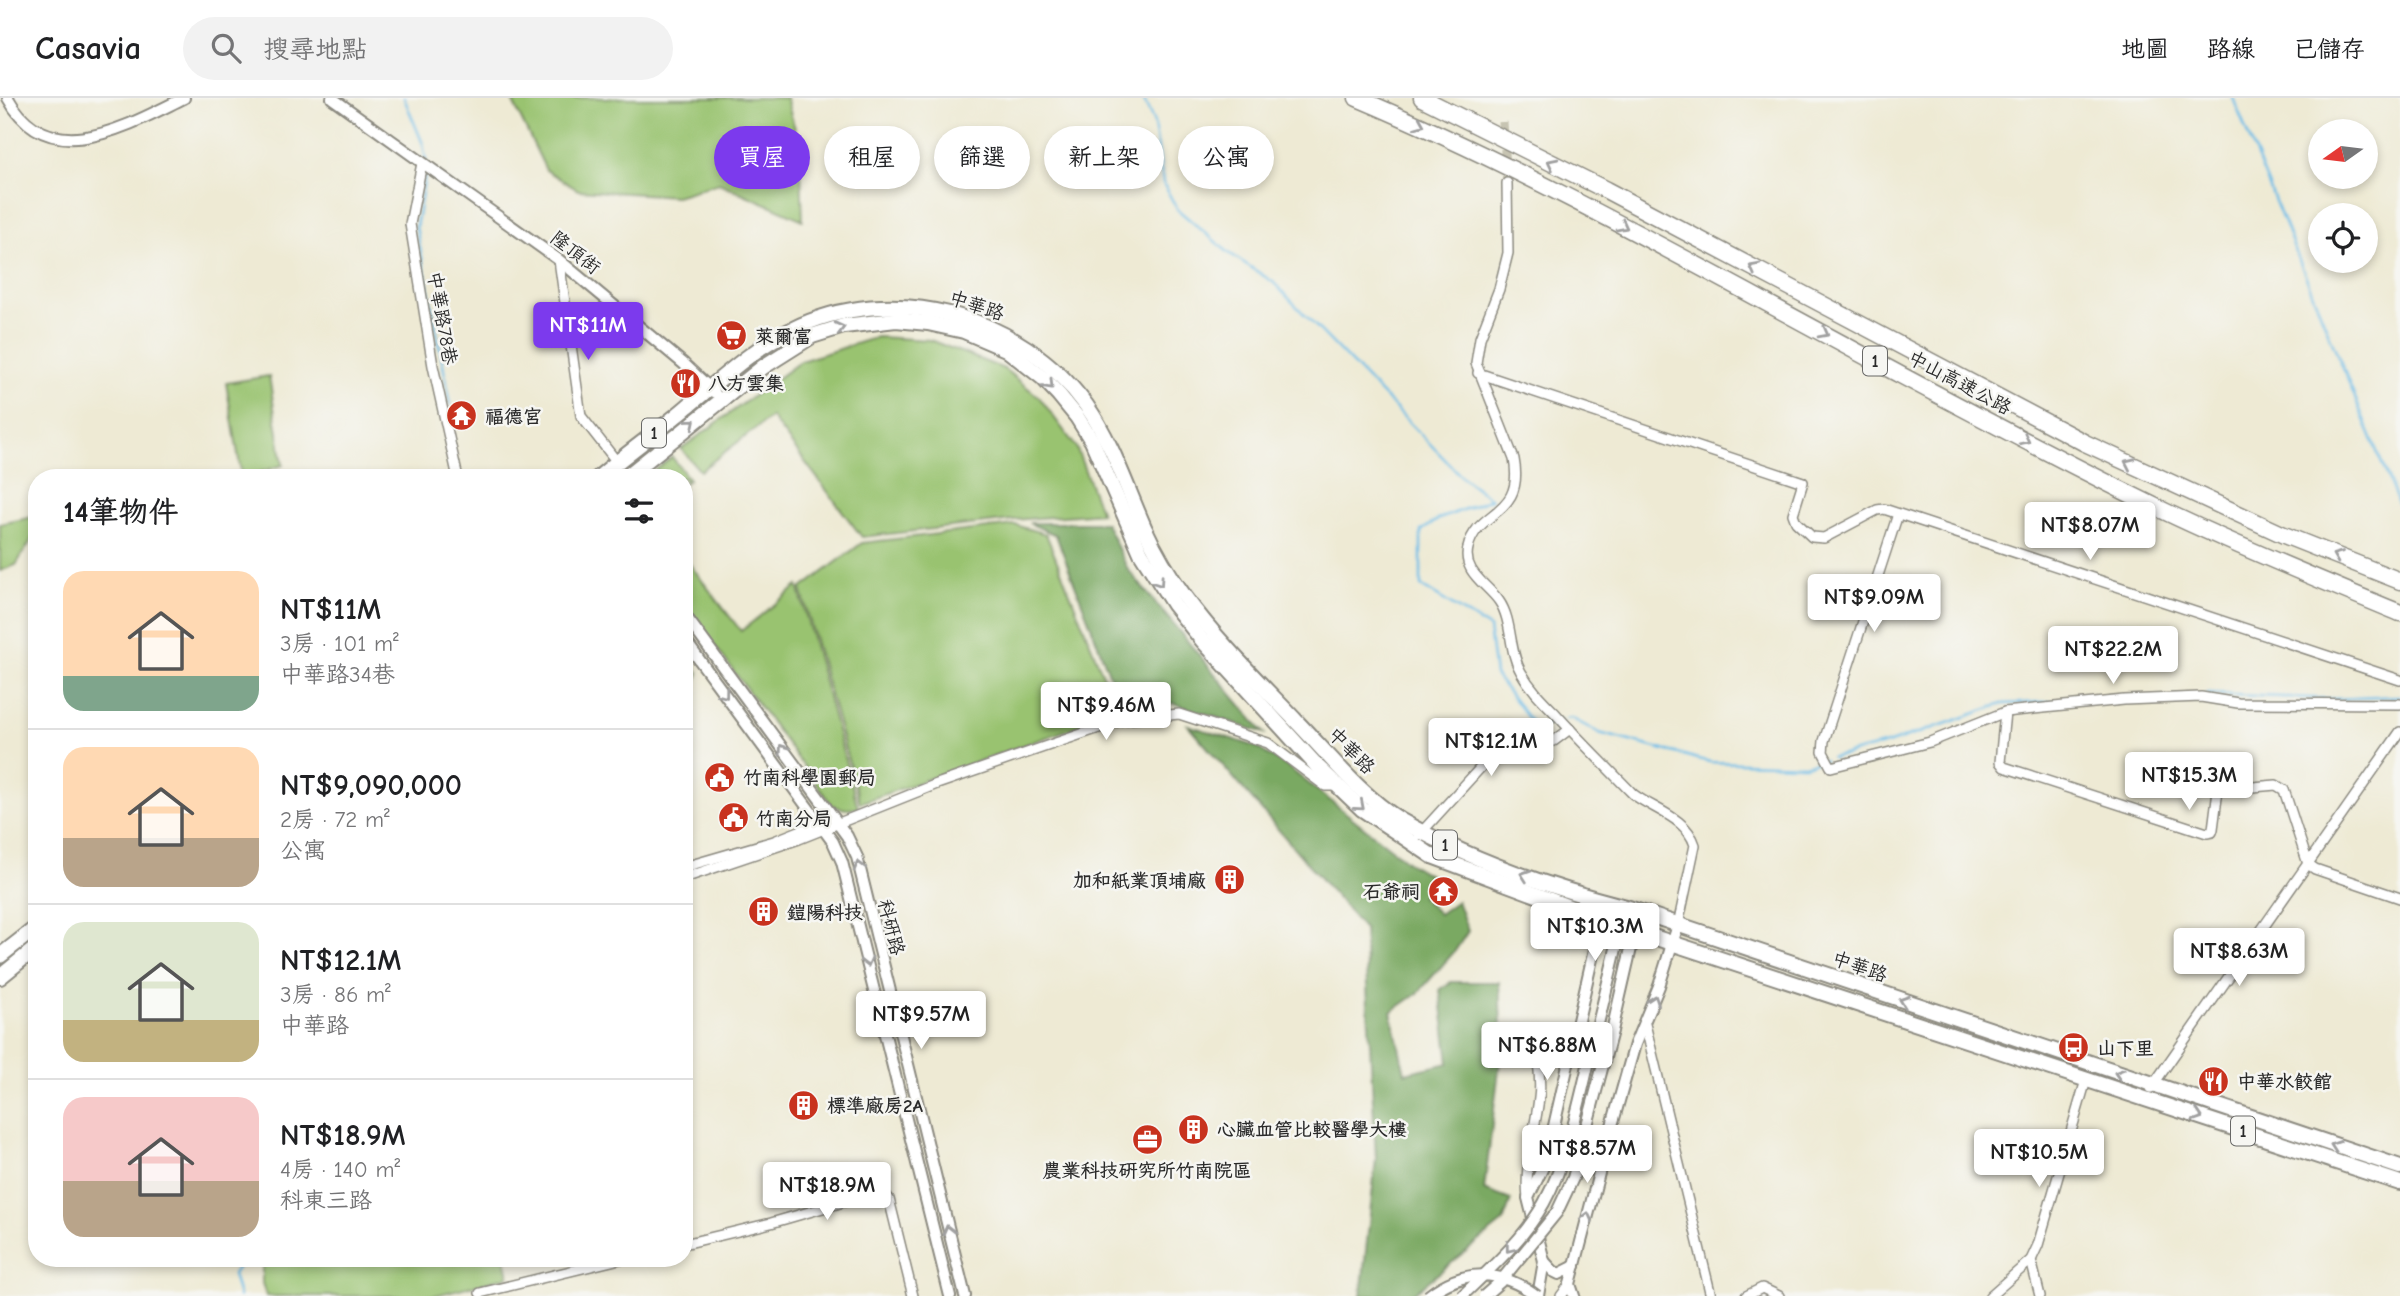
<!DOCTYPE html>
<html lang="zh-TW">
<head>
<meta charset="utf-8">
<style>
	:root { --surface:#fff; --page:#f2f2f2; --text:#202124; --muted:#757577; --line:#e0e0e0; --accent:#7c3aed }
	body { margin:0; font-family:"Comic Neue","LXGW WenKai TC",sans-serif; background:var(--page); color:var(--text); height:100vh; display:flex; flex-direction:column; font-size:26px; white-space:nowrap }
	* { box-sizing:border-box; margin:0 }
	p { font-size:23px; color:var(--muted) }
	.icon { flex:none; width:38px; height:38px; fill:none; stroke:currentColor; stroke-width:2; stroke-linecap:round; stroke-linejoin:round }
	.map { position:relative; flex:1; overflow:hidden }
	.drawer { position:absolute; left:28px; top:371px; width:665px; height:798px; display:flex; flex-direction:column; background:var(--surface); border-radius:28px; box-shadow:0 4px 10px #0003 }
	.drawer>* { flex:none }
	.banner { position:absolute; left:714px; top:28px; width:665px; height:63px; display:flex; gap:14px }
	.needle { width:46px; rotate:256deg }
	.fabs { position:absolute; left:2308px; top:21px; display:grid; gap:14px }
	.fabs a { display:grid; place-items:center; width:70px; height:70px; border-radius:50%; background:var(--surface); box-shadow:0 4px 10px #0003; font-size:35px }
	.price { position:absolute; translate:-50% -60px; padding:0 16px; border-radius:7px; background:#fff; color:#222; font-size:23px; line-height:46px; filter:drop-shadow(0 2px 4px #0008) }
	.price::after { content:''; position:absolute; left:50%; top:42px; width:21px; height:16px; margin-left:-10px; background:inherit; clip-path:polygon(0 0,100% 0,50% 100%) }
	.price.active { background:var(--accent); color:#fff }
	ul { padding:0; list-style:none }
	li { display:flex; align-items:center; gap:21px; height:175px; padding:0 35px }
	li+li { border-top:2px solid var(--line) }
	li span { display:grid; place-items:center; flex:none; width:196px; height:140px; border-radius:21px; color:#555 }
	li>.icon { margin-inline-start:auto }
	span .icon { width:84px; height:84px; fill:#fffc; stroke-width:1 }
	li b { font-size:30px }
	h2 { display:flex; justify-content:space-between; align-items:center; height:84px; padding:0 35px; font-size:30px }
	.pill { padding:0 24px; border-radius:32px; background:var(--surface); box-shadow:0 4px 10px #0003; font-size:24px; line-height:63px }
	.pill.active { background:var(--accent); color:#fff }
	header { display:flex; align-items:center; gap:42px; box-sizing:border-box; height:98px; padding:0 35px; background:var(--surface); border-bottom:2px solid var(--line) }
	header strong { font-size:33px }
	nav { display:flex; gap:38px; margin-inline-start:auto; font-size:24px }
	.search { width:490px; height:63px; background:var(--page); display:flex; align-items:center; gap:18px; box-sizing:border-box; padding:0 24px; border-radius:38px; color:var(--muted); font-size:26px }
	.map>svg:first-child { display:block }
	.green { fill:#99c370; stroke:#62774e; stroke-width:2 }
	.forest { fill:#7aa962; stroke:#526a46; stroke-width:2 }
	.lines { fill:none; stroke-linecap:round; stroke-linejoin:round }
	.stream { stroke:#6bbce7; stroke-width:2.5 }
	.minor-tunnel { stroke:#c7c4b2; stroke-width:9; stroke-dasharray:9 4.5; stroke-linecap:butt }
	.minor-casing { stroke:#8c8a80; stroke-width:12 }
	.tertiary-casing { stroke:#8c8a80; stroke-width:14 }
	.primary-casing { stroke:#8c8a80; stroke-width:18 }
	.motorway-casing { stroke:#8c8a80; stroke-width:19 }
	.minor { stroke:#fff; stroke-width:9 }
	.tertiary { stroke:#fff; stroke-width:10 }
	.primary { stroke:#fff; stroke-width:14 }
	.motorway { stroke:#fff; stroke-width:16 }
	.tertiary-bridge-casing { stroke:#8c8a80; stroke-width:14; stroke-linecap:butt }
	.tertiary-bridge { stroke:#fff; stroke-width:10 }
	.oneway { stroke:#a0a0a0 }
	.labels { text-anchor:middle; stroke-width:5; stroke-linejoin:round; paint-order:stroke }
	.shield { fill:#f6f6f2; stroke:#686867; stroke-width:2 }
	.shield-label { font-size:18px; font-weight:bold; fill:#2b2b2b }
	.street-label { font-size:19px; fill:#2b2b2b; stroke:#f6f6f2 }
	.poi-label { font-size:19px; font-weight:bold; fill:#2b2b2b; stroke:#f6f6f2; text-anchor:start }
</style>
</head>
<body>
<header>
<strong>Casavia</strong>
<div class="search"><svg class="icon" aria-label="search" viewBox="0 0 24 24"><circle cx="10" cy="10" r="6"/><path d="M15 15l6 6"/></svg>搜尋地點</div>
<nav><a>地圖</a><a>路線</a><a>已儲存</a></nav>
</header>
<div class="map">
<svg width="2400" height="1198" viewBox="0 0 2400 1198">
	<rect width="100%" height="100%" fill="#f6f6f2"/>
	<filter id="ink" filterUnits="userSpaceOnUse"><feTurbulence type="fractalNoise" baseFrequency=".0143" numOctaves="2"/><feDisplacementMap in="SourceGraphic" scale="14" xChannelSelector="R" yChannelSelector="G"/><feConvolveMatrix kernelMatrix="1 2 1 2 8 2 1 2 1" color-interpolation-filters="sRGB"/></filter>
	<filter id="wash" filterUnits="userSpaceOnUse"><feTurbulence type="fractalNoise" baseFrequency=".00686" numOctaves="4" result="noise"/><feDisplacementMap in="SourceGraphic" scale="28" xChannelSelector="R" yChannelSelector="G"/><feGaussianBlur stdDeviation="1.57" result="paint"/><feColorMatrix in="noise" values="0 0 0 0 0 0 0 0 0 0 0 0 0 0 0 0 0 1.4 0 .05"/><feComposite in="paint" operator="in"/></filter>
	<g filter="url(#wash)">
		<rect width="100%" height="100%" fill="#eeead4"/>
		<g class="green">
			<polygon points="511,0 786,0 800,48 803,122 719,85 676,98 578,92 546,72"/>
			<polygon points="877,239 930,242 1004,271 1039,299 1076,349 1101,415 1013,422 862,439 771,319 700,373 681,351 801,263"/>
			<polygon points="269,278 283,367 242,380 226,285"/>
			<polygon points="672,359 689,381 684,385 684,380 645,380"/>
			<polygon points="33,419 37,433 16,467 0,473 0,426"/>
			<polygon points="1015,427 1046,436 1118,614 860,705 801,491 862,445"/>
			<polygon points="684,459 741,533 798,488 858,710 846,711 833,708 684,506"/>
			<polygon points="684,555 699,575 696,582 686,584 684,582"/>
			<polygon points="262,1160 505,1160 509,1178 433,1198 266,1198 262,1185"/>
		</g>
		<g class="forest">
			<polygon points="1029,425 1106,425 1128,472 1264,635 1173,605 1123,612 1056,437"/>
			<polygon points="1188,627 1254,648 1289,670 1408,764 1439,783 1421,799 1439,816 1457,803 1468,833 1455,853 1418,895 1391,914 1405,975 1449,965 1440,892 1451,884 1499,884 1502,947 1484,1092 1511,1102 1503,1124 1410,1198 1361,1198 1376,1061 1364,831"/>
		</g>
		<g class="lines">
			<g class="stream">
				<polyline points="404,0 423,46 426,62"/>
				<polyline points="1143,0 1154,25 1163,85 1177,111 1229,155 1273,184 1463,380 1491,401 1439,421 1421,433 1421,488 1489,530 1495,577 1535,629 1560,623"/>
				<polyline points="2233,0 2400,410"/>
				<polyline points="426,72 416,129 451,307"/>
				<polyline points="2207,596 2335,601 2400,598"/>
				<polyline points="1566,621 1571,620 1599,635 1710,664 1804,667 1824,662"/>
				<polyline points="1831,660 1887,646 2002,606 2081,602"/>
				<polyline points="239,1198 233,1176 244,1160"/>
			</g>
		</g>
	</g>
	<g filter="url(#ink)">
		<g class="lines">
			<polyline class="minor-tunnel" points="1503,24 1507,85"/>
			<defs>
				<g id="minor">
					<polyline points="422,65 410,126 433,268 458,380"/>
					<path d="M1507 85 1508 155 1499 191 1480 240 1476 265 1514 361C1525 419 1477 410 1468 450 1462 474 1487 486 1499 503 1513 523 1508 552 1521 574 1530 590 1542 602 1555 615 1580 643 1607 669 1633 696 1654 712 1686 719 1695 747L1678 827"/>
					<polyline points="559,162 581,318 617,364"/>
					<polyline points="1478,275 1803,384 1793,416 1796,424 1812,439 1824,440 1877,412 1884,411 2400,582"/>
					<polyline points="1898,416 1824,643 1823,654 1831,669 1930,644 2005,614 2124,602 2201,599 2238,605 2400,606"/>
					<polyline points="2005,614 2000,664 2004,669 2207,735 2212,734 2213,731 2218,692 2276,687 2284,692 2308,766"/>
					<polyline points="1419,737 1503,645 1518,639 1546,645 1554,643 1570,631"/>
					<polyline points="2308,766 2315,771 2400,800"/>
					<polyline points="684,769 774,743 822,724"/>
					<polyline points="684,780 799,741 937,686 1122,622 1179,616 1268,645 1325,688 1339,688"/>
					<polyline points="1645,926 1711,1198"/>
					<polyline points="2151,990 2400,634"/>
					<path d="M1528 1100C1524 1066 1535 1034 1539 1000 1541 988 1539 974 1538 961L1571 952"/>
					<polyline points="684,1146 771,1125 871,1096 885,1096 889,1101 913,1198"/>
					<polyline points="2031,1162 2040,1198"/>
					<polyline points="480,1195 624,1160"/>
					<polyline points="1561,1198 1570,1186"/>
					<polyline points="1746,1198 1762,1190 1779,1198"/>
					<polyline points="1990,1198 2031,1162 2038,1147 2086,982"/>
				</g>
				<g id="tertiary">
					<path d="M8 0C49 75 128 27 184 0"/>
					<polyline points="332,0 559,162 684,266 715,295"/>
					<polyline points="684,516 847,738 857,759 965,1198"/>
					<polyline points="684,541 833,744 842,764 950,1198"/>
					<polyline points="1597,930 1626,809"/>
					<polyline points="1612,933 1635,833 1642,814"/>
					<polyline points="1544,1163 1553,1173 1559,1176 1575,1168"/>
					<polyline points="1538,1198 1544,1163 1528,1100 1546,1063 1605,804"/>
					<polyline points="1574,1198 1570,1186 1604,1056 1635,946 1659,888 1678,827"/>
				</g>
				<g id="primary">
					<path d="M598 380C627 355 659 333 688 308 721 281 752 251 791 232 893 181 1020 217 1086 307 1112 344 1126 388 1144 429 1155 453 1169 477 1185 499 1218 544 1259 584 1297 624 1328 656 1362 699 1400 722 1470 762 1548 789 1626 809L2400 1069"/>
					<polyline points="625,380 763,269 812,238 844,228 896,222 928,225 964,233 1006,251 1043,280 1059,297 1077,319 1092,343 1141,455 1174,507 1202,542 1318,669 1362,711 1432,758 1620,828 2400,1085"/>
					<polyline points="0,858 37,829"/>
					<polyline points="0,879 37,849"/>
				</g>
				<g id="motorway">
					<path d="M1357 0C1537 76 1706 173 1878 265 1972 315 2067 366 2164 413 2241 450 2321 482 2400 515"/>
					<polyline points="1422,0 1606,92 2085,345 2284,437 2400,483"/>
				</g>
			</defs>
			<use href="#minor" class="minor-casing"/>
			<use href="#tertiary" class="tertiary-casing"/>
			<use href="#primary" class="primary-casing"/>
			<use href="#motorway" class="motorway-casing"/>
			<use href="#minor" class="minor"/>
			<use href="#tertiary" class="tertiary"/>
			<use href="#primary" class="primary"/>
			<use href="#motorway" class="motorway"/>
			<defs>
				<g id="tertiary-bridge">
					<path d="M1428 1198C1464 1170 1501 1171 1537 1198"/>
					<path d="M1462 1198C1491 1170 1524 1141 1544 1105 1571 1056 1583 985 1597 930"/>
					<polyline points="1484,1198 1500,1184 1557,1114 1573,1080 1612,933"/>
				</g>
			</defs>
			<use href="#tertiary-bridge" class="tertiary-bridge-casing"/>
			<use href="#tertiary-bridge" class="tertiary-bridge"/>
		</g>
		<defs><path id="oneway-chevron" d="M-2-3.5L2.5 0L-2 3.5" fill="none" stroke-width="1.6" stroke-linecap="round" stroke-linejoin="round" transform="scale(1.75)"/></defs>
		<g class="oneway">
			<use href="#oneway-chevron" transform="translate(1420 26) rotate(23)"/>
			<use href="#oneway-chevron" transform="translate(1552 65) rotate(-153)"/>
			<use href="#oneway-chevron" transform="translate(1623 128) rotate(28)"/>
			<use href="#oneway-chevron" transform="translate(1754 170) rotate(-152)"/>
			<use href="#oneway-chevron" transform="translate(840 230) rotate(-14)"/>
			<use href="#oneway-chevron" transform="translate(1824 235) rotate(28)"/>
			<use href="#oneway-chevron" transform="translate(1049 287) rotate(46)"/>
			<use href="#oneway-chevron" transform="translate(691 325) rotate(-40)"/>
			<use href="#oneway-chevron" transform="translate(2025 342) rotate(27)"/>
			<use href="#oneway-chevron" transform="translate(2129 365) rotate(-155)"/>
			<use href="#oneway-chevron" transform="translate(2337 458) rotate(-158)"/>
			<use href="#oneway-chevron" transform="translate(1159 484) rotate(56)"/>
			<use href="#oneway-chevron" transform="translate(724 596) rotate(53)"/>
			<use href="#oneway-chevron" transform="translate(783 651) rotate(-126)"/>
			<use href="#oneway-chevron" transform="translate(1360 708) rotate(41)"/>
			<use href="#oneway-chevron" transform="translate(859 768) rotate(-106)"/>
			<use href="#oneway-chevron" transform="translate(1525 777) rotate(-161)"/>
			<use href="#oneway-chevron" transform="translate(867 864) rotate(76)"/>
			<use href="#oneway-chevron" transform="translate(1654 902) rotate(-70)"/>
			<use href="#oneway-chevron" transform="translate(1904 903) rotate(-161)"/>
			<use href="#oneway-chevron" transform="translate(2119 976) rotate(-162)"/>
			<use href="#oneway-chevron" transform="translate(2198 1018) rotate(18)"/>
			<use href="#oneway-chevron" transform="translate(2335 1048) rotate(-161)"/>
			<use href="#oneway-chevron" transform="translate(1587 1119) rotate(-76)"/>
			<use href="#oneway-chevron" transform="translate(948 1132) rotate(-104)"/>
			<use href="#oneway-chevron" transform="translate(1510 1150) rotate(128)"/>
		</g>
	</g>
	<defs>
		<symbol id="supermarket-disc" viewBox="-11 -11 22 22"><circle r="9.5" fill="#c8321e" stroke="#f6f6f2"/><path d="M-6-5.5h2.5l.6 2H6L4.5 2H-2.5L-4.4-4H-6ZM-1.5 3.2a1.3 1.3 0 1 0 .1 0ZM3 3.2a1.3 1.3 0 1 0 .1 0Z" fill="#fff"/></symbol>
		<symbol id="restaurant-disc" viewBox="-11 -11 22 22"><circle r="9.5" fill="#c8321e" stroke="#f6f6f2"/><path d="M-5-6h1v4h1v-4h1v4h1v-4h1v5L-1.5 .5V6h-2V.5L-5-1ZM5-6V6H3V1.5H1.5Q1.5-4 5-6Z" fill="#fff"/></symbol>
		<symbol id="temple-disc" viewBox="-11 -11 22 22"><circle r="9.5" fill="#c8321e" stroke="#f6f6f2"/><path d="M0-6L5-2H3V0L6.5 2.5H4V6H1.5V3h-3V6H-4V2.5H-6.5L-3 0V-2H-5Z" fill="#fff"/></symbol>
		<symbol id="civic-disc" viewBox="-11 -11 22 22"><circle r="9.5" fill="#c8321e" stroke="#f6f6f2"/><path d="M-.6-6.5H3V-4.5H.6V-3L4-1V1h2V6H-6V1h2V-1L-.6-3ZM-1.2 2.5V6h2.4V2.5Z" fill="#fff"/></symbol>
		<symbol id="building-disc" viewBox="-11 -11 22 22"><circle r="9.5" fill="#c8321e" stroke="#f6f6f2"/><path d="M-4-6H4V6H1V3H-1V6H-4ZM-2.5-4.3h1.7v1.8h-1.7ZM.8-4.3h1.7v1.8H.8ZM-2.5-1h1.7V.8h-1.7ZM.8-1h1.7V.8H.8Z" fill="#fff"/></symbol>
		<symbol id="bus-disc" viewBox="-11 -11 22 22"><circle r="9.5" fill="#c8321e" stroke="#f6f6f2"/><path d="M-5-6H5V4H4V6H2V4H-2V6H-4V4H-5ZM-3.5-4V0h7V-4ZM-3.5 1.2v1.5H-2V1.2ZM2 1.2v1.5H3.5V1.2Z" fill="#fff"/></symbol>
		<symbol id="office-disc" viewBox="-11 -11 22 22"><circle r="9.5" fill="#c8321e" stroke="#f6f6f2"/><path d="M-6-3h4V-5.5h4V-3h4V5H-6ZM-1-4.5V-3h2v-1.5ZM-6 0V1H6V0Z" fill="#fff"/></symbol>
	</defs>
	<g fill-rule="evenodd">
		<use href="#supermarket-disc" x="714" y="220" width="35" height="35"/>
		<use href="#restaurant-disc" x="668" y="268" width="35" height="35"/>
		<use href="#temple-disc" x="444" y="300" width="35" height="35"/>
		<use href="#civic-disc" x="702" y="662" width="35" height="35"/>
		<use href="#civic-disc" x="716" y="702" width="35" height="35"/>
		<use href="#building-disc" x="1212" y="764" width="35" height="35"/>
		<use href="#temple-disc" x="1426" y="776" width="35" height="35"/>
		<use href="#building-disc" x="746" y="796" width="35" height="35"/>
		<use href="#bus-disc" x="2056" y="932" width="35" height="35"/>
		<use href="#restaurant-disc" x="2196" y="966" width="35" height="35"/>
		<use href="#building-disc" x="786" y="990" width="35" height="35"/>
		<use href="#building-disc" x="1176" y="1014" width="35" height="35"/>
		<use href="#office-disc" x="1130" y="1024" width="35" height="35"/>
	</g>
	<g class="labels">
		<g class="shield">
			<rect x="1863" y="248.5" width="24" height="29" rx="5"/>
			<rect x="642" y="320.5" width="24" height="29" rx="5"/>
			<rect x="1433" y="732.5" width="24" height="29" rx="5"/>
			<rect x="2231" y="1018.5" width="24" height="29" rx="5"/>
		</g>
		<g class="shield-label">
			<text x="1875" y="269">1</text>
			<text x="654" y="341">1</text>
			<text x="1445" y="753">1</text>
			<text x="2243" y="1039">1</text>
		</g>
		<g class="street-label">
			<text transform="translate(576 154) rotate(38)" y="7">隆頂街</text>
			<text transform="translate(977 207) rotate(18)" y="7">中華路</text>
			<text transform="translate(443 220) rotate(80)" y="7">中華路78巷</text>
			<text transform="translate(1960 284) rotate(28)" y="7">中山高速公路</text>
			<text transform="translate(1352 652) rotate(45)" y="7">中華路</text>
			<text transform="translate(892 829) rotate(76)" y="7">科研路</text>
			<text transform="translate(1860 868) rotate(19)" y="7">中華路</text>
		</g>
		<g class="poi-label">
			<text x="755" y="245">萊爾富</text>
			<text x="708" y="292">八方雲集</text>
			<text x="485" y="325">福德宮</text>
			<text x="743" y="686">竹南科學園郵局</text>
			<text x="756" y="727">竹南分局</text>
			<text x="1206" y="789" text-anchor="end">加和紙業頂埔廠</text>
			<text x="1420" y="800" text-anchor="end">石爺祠</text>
			<text x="787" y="821">鎧陽科技</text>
			<text x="2097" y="957">山下里</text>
			<text x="2237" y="990">中華水餃館</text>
			<text x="827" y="1014">標準廠房2A</text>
			<text x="1217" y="1038">心臟血管比較醫學大樓</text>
			<text x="1147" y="1079" text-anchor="middle">農業科技研究所竹南院區</text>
		</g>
	</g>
</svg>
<div class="fabs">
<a><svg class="needle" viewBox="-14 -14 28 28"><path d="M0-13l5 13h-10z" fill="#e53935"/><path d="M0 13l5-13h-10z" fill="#757577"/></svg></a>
<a><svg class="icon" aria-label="locate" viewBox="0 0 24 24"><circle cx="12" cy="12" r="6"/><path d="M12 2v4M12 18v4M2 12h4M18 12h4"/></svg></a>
</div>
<b class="price active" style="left:588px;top:264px">NT$11M</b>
<b class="price" style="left:2090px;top:464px">NT$8.07M</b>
<b class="price" style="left:1874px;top:536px">NT$9.09M</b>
<b class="price" style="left:2113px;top:588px">NT$22.2M</b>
<b class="price" style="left:1106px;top:644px">NT$9.46M</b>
<b class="price" style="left:1491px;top:680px">NT$12.1M</b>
<b class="price" style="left:2189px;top:714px">NT$15.3M</b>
<b class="price" style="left:1595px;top:865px">NT$10.3M</b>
<b class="price" style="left:2239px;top:890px">NT$8.63M</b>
<b class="price" style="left:921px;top:953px">NT$9.57M</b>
<b class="price" style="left:1547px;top:984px">NT$6.88M</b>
<b class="price" style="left:1587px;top:1087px">NT$8.57M</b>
<b class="price" style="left:2039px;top:1091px">NT$10.5M</b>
<b class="price" style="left:827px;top:1124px">NT$18.9M</b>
<div class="banner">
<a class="pill active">買屋</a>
<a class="pill">租屋</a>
<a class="pill">篩選</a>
<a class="pill">新上架</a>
<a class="pill">公寓</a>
</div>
<section class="drawer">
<h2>14筆物件<svg class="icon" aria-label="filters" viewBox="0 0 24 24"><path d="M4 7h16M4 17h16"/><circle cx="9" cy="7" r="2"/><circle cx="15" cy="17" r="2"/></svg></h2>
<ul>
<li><span style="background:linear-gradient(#ffd9b3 75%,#7fa58c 0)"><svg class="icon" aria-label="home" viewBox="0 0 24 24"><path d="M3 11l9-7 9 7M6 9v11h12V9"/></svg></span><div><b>NT$11M</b><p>3房 · 101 m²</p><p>中華路34巷</p></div></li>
<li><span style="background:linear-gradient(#ffd9b3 65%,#b9a48a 0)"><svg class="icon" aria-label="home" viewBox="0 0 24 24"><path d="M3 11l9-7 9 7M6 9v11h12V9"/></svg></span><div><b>NT$9,090,000</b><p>2房 · 72 m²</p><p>公寓</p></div></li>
<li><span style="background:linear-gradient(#dfe7d0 70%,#c2b280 0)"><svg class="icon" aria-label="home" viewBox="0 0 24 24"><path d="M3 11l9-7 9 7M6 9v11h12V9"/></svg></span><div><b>NT$12.1M</b><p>3房 · 86 m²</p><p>中華路</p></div></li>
<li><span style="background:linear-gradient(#f6c9c9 60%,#b9a48a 0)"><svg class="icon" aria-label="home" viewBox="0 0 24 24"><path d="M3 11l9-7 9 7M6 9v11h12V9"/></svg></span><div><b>NT$18.9M</b><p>4房 · 140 m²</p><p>科東三路</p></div></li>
</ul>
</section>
</div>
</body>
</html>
